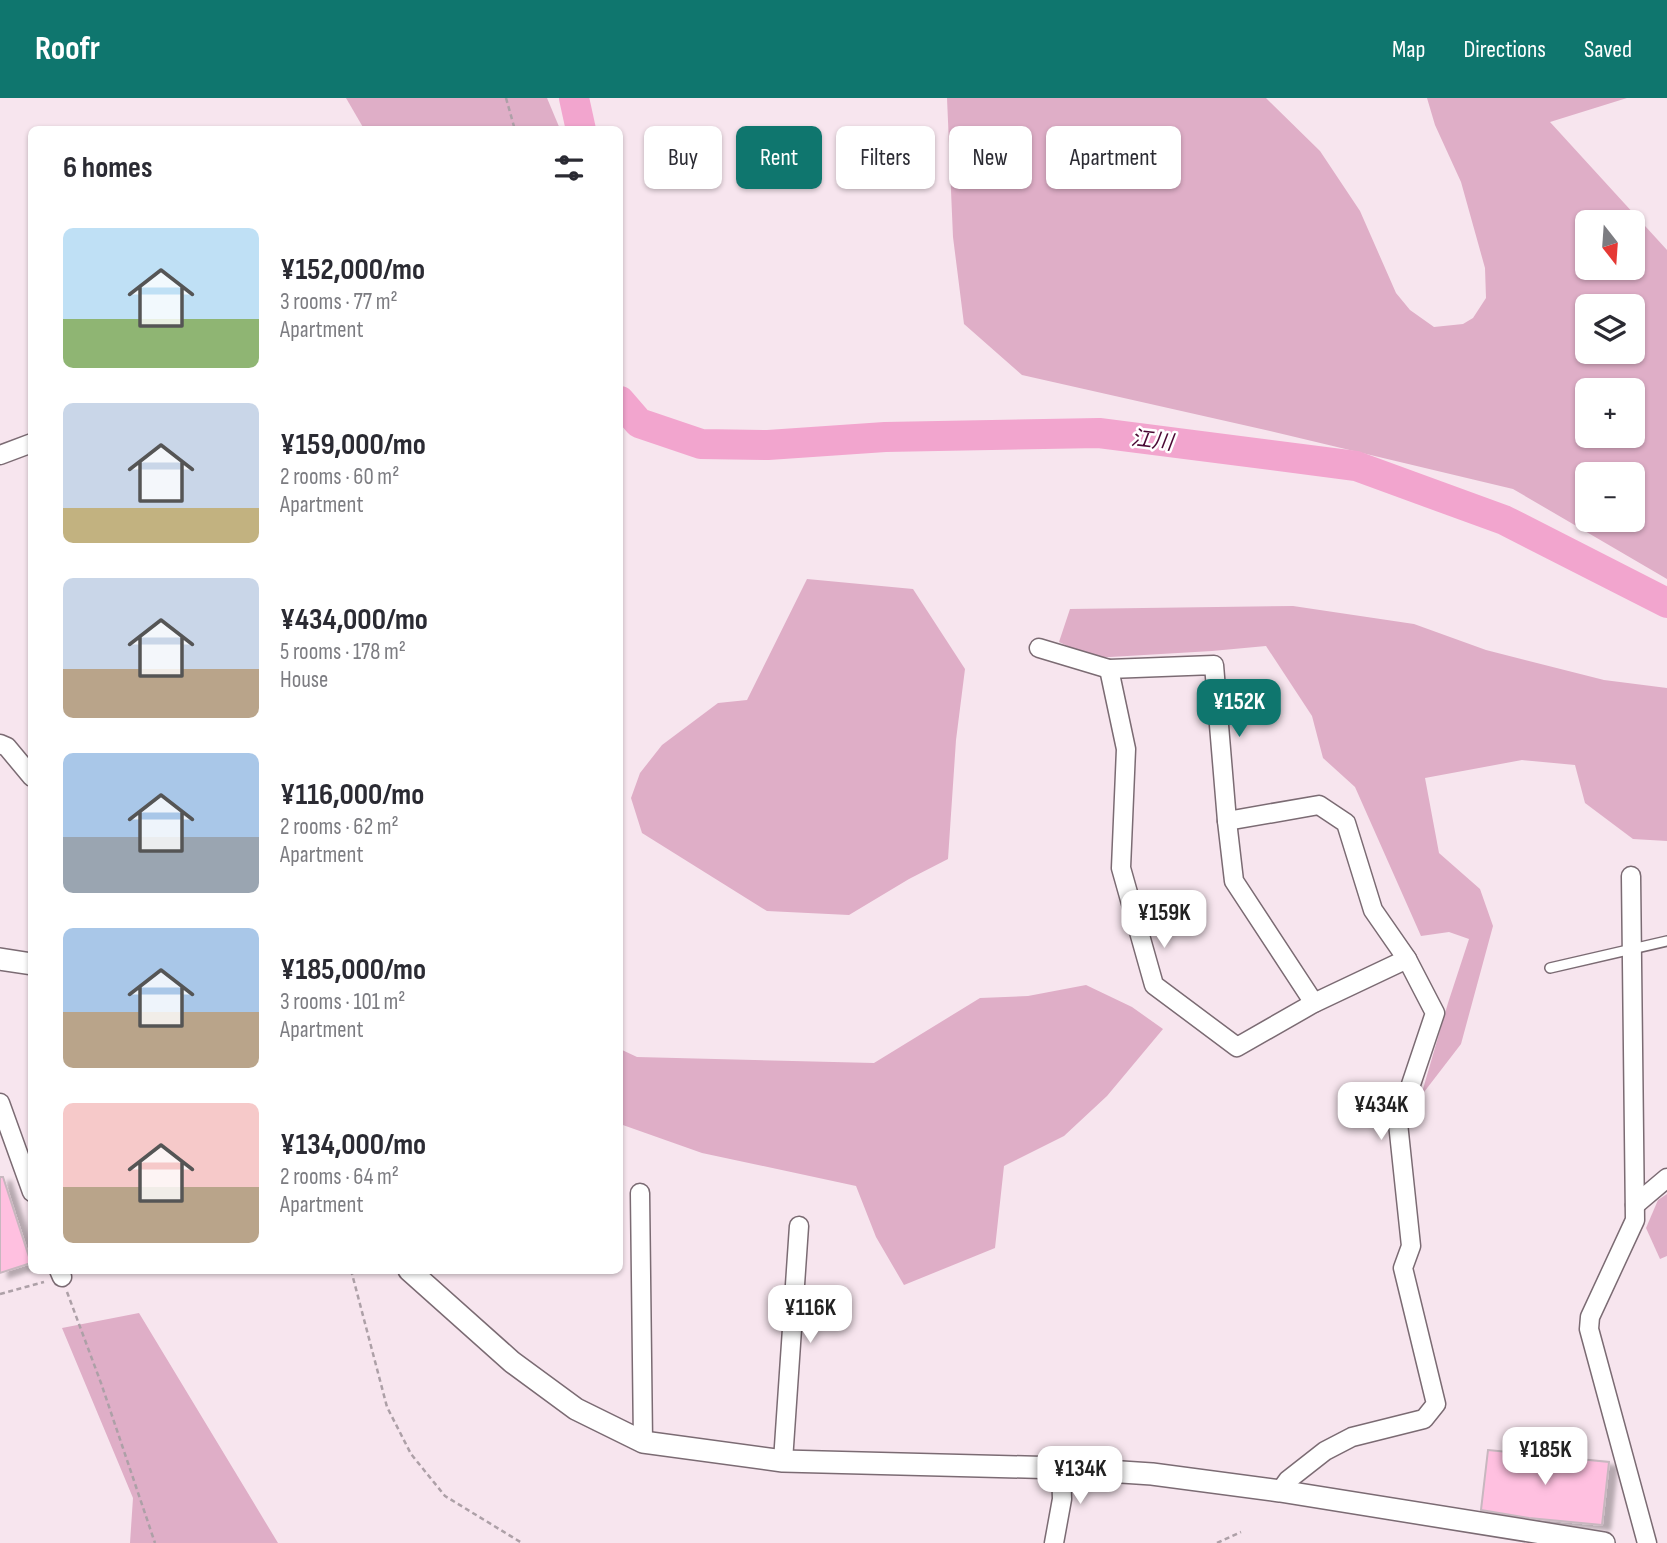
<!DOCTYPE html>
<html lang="en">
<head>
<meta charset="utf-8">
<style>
	:root { --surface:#fff; --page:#f2f2f3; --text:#2b2b33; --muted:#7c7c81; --accent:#0f766e }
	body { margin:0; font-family:"Sofia Sans Condensed","Noto Sans JP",sans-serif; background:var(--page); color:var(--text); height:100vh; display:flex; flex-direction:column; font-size:26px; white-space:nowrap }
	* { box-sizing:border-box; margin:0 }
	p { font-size:23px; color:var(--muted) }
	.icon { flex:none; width:38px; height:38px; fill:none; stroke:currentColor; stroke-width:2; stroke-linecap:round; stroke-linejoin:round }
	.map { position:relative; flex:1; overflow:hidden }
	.sheet { position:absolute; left:28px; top:28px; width:595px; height:1148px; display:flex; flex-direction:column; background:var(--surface); border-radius:10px; box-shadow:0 2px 5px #0004 }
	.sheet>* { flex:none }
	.top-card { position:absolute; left:644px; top:28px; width:665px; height:63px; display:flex; gap:14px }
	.needle { width:46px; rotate:163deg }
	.controls { position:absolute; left:1575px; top:112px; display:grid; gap:14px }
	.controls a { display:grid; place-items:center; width:70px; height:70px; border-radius:10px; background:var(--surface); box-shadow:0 2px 5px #0004; font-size:35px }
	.price { position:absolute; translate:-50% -60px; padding:0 16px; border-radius:14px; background:#fff; color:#222; font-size:23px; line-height:46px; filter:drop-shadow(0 2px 4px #0008) }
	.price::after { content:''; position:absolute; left:50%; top:42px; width:21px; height:16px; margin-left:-10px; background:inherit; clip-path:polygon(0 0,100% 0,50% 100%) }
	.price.selected { background:var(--accent); color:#fff }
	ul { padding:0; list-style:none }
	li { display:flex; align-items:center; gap:21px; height:175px; padding:0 35px }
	li span { display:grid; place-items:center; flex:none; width:196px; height:140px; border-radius:10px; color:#555 }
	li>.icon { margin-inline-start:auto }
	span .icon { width:84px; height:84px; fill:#fffc; stroke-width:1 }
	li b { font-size:30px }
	h2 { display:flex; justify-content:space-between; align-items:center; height:84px; padding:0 35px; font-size:30px }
	.tag { padding:0 24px; border-radius:10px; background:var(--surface); box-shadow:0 2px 5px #0004; font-size:24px; line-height:63px }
	.tag.selected { background:var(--accent); color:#fff }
	header { display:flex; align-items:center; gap:42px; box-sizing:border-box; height:98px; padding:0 35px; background:var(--accent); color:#fff }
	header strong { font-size:33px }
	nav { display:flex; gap:38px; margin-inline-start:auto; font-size:24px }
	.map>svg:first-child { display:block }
	.green { fill:#dfaec7; fill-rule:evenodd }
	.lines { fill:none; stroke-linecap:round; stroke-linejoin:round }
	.river { stroke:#f2a5ce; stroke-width:30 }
	.building { fill:#ffc0e0; stroke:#c8b7bf; stroke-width:2; filter:url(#shadow) }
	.service-casing { stroke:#7b6b73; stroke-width:12 }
	.minor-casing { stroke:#7b6b73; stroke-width:21 }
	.tertiary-casing { stroke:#7b6b73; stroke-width:24 }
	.path { stroke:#ada0a7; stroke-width:2.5; stroke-dasharray:5 3.5; stroke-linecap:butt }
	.service { stroke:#fff; stroke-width:9 }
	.minor { stroke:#fff; stroke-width:18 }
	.tertiary { stroke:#fff; stroke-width:21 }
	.labels { text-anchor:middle; stroke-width:5; stroke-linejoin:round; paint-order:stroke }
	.water-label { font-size:21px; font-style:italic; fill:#4b0834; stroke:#fff }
</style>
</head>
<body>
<header>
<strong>Roofr</strong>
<nav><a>Map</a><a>Directions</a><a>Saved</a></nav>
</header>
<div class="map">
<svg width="1667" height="1445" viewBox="0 0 1667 1445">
	<defs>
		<filter id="shadow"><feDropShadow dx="8" dy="4.5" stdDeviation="2" flood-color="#0004"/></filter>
	</defs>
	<rect width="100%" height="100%" fill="#f7e5ee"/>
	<g class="green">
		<polygon points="346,0 547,0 560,31 364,31"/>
		<path d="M947 0H1266L1320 53 1360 113 1396 195 1410 212 1434 229 1463 226 1473 220 1486 200 1485 170 1461 84 1435 27 1427 0H1627L1550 24 1667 152V481L1513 391 1270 333 1022 277 964 226 953 139ZM1633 124V170H1587V124ZM1633 208V254H1587V208ZM1587 292H1633V338H1587ZM1633 376V422H1587V376Z"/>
		<polygon points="807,481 913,491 965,571 956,642 948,761 909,781 849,817 767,813 642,735 631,700 640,675 662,647 718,605 747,602"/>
		<polygon points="1293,508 1414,526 1486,552 1604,582 1667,590 1667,743 1633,741 1585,705 1575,667 1522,662 1425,680 1439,755 1480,791 1493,828 1461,946 1421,998 1448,905 1469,841 1449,834 1421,838 1355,689 1323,660 1312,618 1266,548 1212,553 1093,560 1059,544 1070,511"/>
		<polygon points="1086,887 1132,909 1163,931 1107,998 1064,1038 1004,1068 995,1150 904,1187 876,1139 856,1088 702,1055 620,1026 620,951 637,959 874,965 980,900 1028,898"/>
		<polygon points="1667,1096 1667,1158 1660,1161 1646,1130 1658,1102"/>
		<polygon points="139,1215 278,1445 130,1445 133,1400 62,1230"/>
	</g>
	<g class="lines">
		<g class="river">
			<polyline points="574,0 581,32"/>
			<polyline points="620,303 639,325 701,346 768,347 885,339 1099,335 1356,368 1504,422 1667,505"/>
		</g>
	</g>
	<g class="building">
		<polygon points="0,1079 3,1079 31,1165 0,1175"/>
		<polygon points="1488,1352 1609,1364 1602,1427 1529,1420 1481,1412"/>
	</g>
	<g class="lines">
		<defs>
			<polyline id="service" points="1550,870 1667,843"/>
			<g id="minor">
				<polyline points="0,357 32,345"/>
				<polyline points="1039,550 1109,571 1214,567 1227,723 1234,783 1314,905"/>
				<polyline points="1109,571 1126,651 1121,770 1154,887 1237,949 1314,905 1407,861"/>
				<polyline points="0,646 7,649 32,679"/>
				<polyline points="1227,723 1319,707 1346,725 1373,812 1407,861 1435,915 1398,1025 1411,1148 1403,1170 1436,1306 1424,1321 1352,1339 1325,1353 1288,1382 1280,1393"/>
				<polyline points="1631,778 1635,1122 1590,1219 1589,1231 1647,1445"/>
				<polyline points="0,1005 32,1094"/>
				<polyline points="640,1095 643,1344"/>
				<polyline points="1635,1107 1667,1080"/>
				<polyline points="59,1172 62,1179"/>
				<polyline points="783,1363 799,1128"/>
				<polyline points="1054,1445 1062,1401 1061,1370"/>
			</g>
			<g id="tertiary">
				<polyline points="0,861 32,866"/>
				<polyline points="409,1172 512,1264 576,1311 643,1344 783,1363 1061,1370 1152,1376 1280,1393 1604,1445"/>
			</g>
		</defs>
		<use href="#service" class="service-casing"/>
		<use href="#minor" class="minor-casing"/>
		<use href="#tertiary" class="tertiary-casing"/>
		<g class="path">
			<polyline points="506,0 515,32"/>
			<polyline points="351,1172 387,1309 411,1356 445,1398 522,1445"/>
			<polyline points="67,1194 101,1285 155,1445"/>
			<polyline points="0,1196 44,1184"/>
			<polyline points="1217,1445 1241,1434"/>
		</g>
		<use href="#service" class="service"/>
		<use href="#minor" class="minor"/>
		<use href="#tertiary" class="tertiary"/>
	</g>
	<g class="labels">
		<g class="water-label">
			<text transform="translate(1152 342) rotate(7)" y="7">江川</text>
		</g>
	</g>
</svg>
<div class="controls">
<a><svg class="needle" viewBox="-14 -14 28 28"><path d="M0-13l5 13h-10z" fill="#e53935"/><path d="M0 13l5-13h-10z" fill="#7c7c81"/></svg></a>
<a><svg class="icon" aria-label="layers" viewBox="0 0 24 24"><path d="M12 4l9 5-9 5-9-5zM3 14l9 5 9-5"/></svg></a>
<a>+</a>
<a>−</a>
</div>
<b class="price selected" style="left:1239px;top:641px">¥152K</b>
<b class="price" style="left:1164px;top:852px">¥159K</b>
<b class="price" style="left:1381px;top:1044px">¥434K</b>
<b class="price" style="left:810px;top:1247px">¥116K</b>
<b class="price" style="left:1545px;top:1389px">¥185K</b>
<b class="price" style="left:1080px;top:1408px">¥134K</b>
<div class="top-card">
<a class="tag">Buy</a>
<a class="tag selected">Rent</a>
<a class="tag">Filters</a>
<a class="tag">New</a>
<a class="tag">Apartment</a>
</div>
<section class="sheet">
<h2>6 homes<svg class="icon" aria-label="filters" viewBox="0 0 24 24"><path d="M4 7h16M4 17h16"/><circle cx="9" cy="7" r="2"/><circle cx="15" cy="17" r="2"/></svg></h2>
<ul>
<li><span style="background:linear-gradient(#bfe0f5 65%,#8fb573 0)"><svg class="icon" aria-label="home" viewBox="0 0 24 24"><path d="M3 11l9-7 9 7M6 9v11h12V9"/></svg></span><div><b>¥152,000/mo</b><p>3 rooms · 77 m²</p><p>Apartment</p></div></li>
<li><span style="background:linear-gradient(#c9d6e8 75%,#c2b280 0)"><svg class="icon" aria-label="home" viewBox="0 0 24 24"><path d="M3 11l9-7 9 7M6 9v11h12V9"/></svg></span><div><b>¥159,000/mo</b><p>2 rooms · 60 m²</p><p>Apartment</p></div></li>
<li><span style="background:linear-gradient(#c9d6e8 65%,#b9a48a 0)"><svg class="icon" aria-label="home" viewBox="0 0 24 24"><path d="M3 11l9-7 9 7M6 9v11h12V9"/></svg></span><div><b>¥434,000/mo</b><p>5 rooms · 178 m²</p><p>House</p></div></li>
<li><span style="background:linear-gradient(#a9c7e8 60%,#9aa5b1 0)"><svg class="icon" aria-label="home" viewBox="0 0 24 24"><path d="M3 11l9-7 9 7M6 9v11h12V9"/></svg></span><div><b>¥116,000/mo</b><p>2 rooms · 62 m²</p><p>Apartment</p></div></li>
<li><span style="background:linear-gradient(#a9c7e8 60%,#b9a48a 0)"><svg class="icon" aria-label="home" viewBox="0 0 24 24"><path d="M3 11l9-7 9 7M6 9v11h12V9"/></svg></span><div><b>¥185,000/mo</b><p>3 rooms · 101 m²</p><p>Apartment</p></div></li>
<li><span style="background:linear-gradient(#f6c9c9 60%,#b9a48a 0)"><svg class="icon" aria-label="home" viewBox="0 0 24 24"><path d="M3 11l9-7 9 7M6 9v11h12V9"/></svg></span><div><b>¥134,000/mo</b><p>2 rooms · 64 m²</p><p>Apartment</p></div></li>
</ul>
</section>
</div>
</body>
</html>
